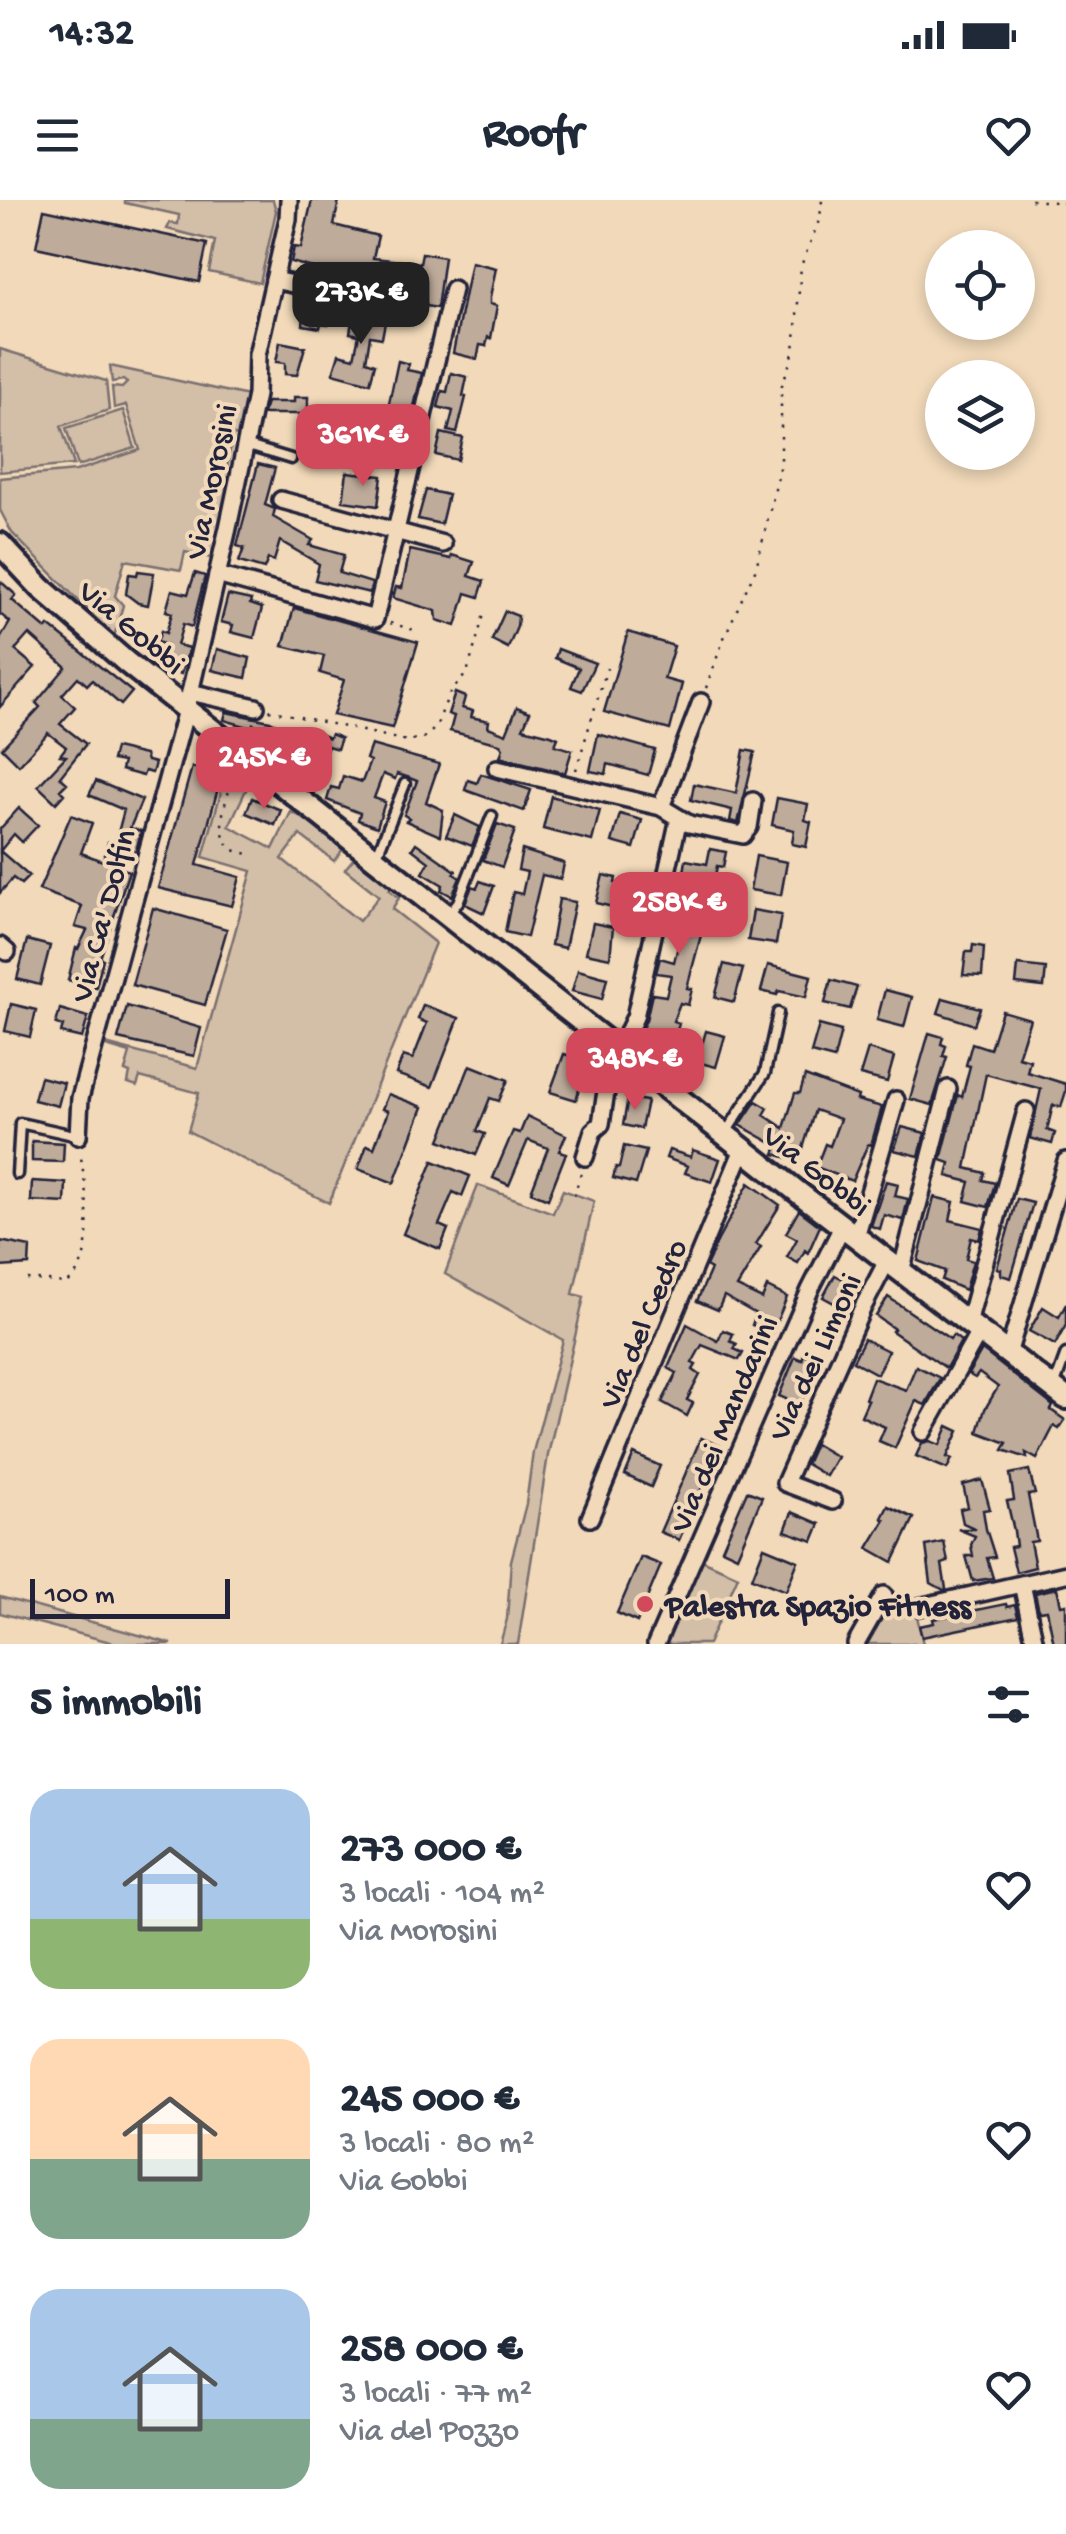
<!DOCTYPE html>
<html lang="it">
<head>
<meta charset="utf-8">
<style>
	:root { --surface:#fff; --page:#f2f2f3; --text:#1f2937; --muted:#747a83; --accent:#d1495b }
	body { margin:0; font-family:"Gochi Hand",sans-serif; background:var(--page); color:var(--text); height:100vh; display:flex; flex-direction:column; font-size:38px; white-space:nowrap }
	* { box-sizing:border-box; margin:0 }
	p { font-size:32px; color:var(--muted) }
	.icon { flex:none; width:55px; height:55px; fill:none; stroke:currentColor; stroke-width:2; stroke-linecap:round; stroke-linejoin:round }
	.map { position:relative; height:1444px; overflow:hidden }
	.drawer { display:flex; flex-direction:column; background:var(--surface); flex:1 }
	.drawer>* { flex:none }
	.fabs { position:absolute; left:925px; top:30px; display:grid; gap:20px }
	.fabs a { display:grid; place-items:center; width:110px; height:110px; border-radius:50%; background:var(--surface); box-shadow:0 5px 15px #0003; font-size:50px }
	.scale { position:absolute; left:30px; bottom:25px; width:200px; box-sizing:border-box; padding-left:10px; border:5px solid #22223b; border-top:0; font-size:28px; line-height:35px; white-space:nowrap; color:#22223b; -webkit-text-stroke:8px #f1d9b9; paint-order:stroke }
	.price { position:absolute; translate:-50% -85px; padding:0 22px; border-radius:20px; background:var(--accent); color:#fff; font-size:32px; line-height:65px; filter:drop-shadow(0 2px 5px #0008) }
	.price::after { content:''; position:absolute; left:50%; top:60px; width:30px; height:22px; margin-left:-15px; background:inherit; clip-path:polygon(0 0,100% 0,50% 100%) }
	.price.active { background:#222; color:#fff }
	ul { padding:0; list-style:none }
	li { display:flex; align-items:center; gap:30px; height:250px; padding:0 30px }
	li span { display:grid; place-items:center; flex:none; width:280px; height:200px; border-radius:30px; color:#555 }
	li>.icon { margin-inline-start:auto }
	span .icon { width:120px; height:120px; fill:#fffc; stroke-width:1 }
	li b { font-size:42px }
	h2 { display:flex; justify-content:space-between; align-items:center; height:120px; padding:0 30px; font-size:42px }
	.status { display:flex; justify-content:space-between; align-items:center; height:70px; padding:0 50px; background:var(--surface); direction:ltr }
	.status svg { height:28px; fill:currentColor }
	header { display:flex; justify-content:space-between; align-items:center; height:130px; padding:0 30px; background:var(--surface); font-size:45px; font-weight:800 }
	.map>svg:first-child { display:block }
	.green { fill:#d3bea7; stroke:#7a7071; stroke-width:2.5 }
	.building { fill:#beab9a; stroke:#22223b; stroke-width:2.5 }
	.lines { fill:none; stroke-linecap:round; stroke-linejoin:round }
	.service-casing { stroke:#22223b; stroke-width:15 }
	.minor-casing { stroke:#22223b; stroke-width:22 }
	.tertiary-casing { stroke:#22223b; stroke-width:28 }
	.path { stroke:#22223b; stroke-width:2.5; stroke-dasharray:2.5 8; stroke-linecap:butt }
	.service { stroke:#f1d9b9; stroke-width:8 }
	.minor { stroke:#f1d9b9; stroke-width:15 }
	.tertiary { stroke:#f1d9b9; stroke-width:20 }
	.poi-dot { fill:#d1495b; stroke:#f1d9b9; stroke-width:4 }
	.labels { text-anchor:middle; stroke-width:8; stroke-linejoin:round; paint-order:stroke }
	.street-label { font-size:32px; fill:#22223b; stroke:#f1d9b9 }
	.poi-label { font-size:32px; font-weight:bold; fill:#22223b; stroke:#f1d9b9; text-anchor:start }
</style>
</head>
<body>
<div class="status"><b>14:32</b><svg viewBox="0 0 49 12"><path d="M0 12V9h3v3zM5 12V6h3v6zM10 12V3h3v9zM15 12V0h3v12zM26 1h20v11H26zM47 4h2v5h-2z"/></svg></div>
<header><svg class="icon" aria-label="menu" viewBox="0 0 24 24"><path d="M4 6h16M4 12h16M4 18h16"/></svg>Roofr<svg class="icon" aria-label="heart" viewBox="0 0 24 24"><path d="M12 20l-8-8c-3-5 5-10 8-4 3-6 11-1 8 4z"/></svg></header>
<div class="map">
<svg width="1066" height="1444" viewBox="0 0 1066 1444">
	<rect width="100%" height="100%" fill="#f1d9b9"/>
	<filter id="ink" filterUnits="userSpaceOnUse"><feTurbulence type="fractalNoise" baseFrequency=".01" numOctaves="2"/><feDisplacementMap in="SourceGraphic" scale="20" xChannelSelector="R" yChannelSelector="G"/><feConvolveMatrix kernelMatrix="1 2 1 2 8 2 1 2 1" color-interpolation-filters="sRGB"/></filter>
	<g filter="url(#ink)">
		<g class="green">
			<polygon points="125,0 273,0 276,11 260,83 209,72 215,41 167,29 170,23 178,24 179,15 125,3"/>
			<polygon points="0,149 106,181 109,210 61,226 74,265 0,272"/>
			<polygon points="110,166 248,196 240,236 233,235 227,268 233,271 215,359 185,352 181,370 125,360 115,396 123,405 114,437 12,333 0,310 0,278 76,271 140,250 126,205 114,208 112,187 122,188 127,183 123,180 112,182"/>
			<polygon points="123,210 135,248 78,266 66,228"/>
			<polygon points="241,570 252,577 229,626 273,649 291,612 304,618 343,649 334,661 300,635 282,659 359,721 379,696 345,669 354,658 391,687 389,690 399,698 392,709 435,743 329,1003 188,931 199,893 140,877 137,886 128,883 130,873 125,871 130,853 106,846 106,844 197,868 252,671 203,657 226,574 239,578"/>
			<polygon points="478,985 553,1013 563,990 594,1001 573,1094 584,1097 548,1255 518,1444 500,1444 507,1419 511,1361 526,1304 533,1252 563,1140 445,1074"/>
			<polygon points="702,1360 738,1376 708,1444 665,1444"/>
			<polygon points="0,1397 172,1444 118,1444 0,1413"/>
			<polygon points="914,1402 923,1444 863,1444 882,1408"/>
		</g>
		<g class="building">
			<polygon points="312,0 339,0 334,25 378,36 373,58 420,63 422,53 444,57 437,108 426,106 426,103 418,101 419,98 397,93 396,99 363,92 364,82 291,62 294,47 301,48"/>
			<polygon points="44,9 207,44 199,82 36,47"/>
			<polygon points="471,62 496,68 490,97 490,104 497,106 491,138 488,137 486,146 480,145 477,159 453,153"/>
			<polygon points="305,101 326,106 325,109 331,111 328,124 321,123 320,128 303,125"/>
			<polygon points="359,111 386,117 382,138 370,136 366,161 375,164 370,183 333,173 339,154 354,158 359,135 350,133 353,115 359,116"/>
			<polygon points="280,142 305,147 297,175 285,174 285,163 276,162"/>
			<polygon points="398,161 409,164 407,170 422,173 400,265 377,259"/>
			<polygon points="451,173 467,177 463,196 466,197 457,233 448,231 453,211 438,207 442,191 447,192"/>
			<polygon points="294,197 308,197 308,214 263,214 266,202 294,202"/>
			<polygon points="441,233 463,238 458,260 436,255"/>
			<polygon points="258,264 275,268 265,305 275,309 273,317 313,340 309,345 344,355 339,373 372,383 370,393 315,380 319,364 280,341 274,361 268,359 264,369 239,362 244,348 237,346"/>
			<polygon points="347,272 382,276 378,306 343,301"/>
			<polygon points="426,290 448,295 441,324 418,319"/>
			<polygon points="410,350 451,359 452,355 474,362 469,376 484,381 479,397 466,393 456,426 437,420 436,411 393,398 396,387 402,388"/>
			<polygon points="138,371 154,373 148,405 138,403 126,394 129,374 137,375"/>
			<polygon points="195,373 205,376 192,427 183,424 177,445 189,448 181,474 162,468 166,445 157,442 161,431 166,433 172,413 166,411 172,390 188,394"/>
			<polygon points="0,381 16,395 12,400 46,429 49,426 132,492 121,505 92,480 87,485 78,477 62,495 75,507 60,524 86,544 60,577 67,583 60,590 64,594 56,603 38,586 66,556 60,555 66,547 48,533 19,565 2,548 40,507 36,503 66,467 29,434 15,450 35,467 0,507 0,439 10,422 0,414"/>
			<polygon points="228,395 251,400 250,404 262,408 254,438 231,432 233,425 221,422"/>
			<polygon points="294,408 418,442 392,528 333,515 344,480 320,473 324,456 283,446"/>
			<polygon points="505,411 518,416 517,427 508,448 492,440"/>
			<polygon points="628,432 674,446 664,479 682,484 670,530 604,512"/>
			<polygon points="217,449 250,458 246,478 212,470"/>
			<polygon points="558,449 595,463 582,491 571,487 579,468 555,458"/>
			<polygon points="455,493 465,497 462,508 473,511 471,517 489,521 488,527 506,534 517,507 530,512 523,528 551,535 558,538 555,545 572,550 565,573 500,557 503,548 500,544 450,531 454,516 448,514"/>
			<polygon points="226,512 270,521 291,532 282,546 253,524 252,528 224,520"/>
			<polygon points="309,530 329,538 331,534 341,538 337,549 328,546 318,571 305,562 310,551 302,548"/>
			<polygon points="598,534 655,550 648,575 608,564 606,574 590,571"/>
			<polygon points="371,545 439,564 426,602 443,610 440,636 406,621 409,618 404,615 417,581 407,577 397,574 395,579 383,574 374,598 385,602 377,627 358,620 360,613 327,600 331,587 339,589 343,576 362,582 370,561 366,559"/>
			<polygon points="115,548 145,555 147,561 155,563 152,573 145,571 143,576 121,570 123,562 112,560"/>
			<polygon points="744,550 755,552 738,623 730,621 732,610 691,600 694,584 736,593"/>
			<polygon points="203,564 223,570 197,665 240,677 232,706 158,688 192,567 201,570"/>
			<polygon points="481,574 531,590 524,611 465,590 468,580 477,583"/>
			<polygon points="96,581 142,600 130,628 141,631 136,651 122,647 119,655 115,653 112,665 129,671 100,758 103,759 96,787 68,780 76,748 78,749 87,730 75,727 82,706 39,690 71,615 92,623 81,653 103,661 108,642 115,644 124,610 89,595"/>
			<polygon points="551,596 600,610 592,641 543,629"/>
			<polygon points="252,598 281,610 275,625 246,613"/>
			<polygon points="777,598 808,604 805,620 811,622 806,647 792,644 794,630 772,625"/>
			<polygon points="19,608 38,625 22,642 14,634 0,651 0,629"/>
			<polygon points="620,614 642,620 634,648 612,642"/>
			<polygon points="455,615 480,627 472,646 446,636"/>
			<polygon points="497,624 515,630 502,667 483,660"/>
			<polygon points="416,643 456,671 454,674 460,678 452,696 441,690 443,685 423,673 429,662 412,649"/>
			<polygon points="710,649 726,652 723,667 717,666 714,681 703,679 697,706 708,709 687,788 692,789 688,805 680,803 673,821 679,823 675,839 671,848 662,845 656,860 636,844 636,841 646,820 652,794 666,796 671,775 656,773 660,758 674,762 684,722 668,718 675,691 681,692 686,660 707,664"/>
			<polygon points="522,650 564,663 561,679 542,675 527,737 505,732 513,692 522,694 527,672 518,670"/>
			<polygon points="0,651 29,676 21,684 13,678 0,693"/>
			<polygon points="756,656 787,662 781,695 750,690"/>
			<polygon points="603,675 616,678 615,683 623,685 617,708 596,703"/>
			<polygon points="480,681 494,686 484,713 465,704 472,686 477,688"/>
			<polygon points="559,699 575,702 565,748 551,745"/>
			<polygon points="153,708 227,729 205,805 132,785"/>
			<polygon points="753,710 781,715 776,744 748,740"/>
			<polygon points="593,723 613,727 610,758 586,753"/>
			<polygon points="27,740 50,746 40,785 17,779"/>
			<polygon points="973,745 984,747 982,776 963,775 966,752 972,752"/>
			<polygon points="724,764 743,769 734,802 715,797"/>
			<polygon points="768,765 811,776 806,797 779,791 777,795 761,791"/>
			<polygon points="1018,765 1046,768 1044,787 1016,784"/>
			<polygon points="578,770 607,778 602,799 572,791"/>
			<polygon points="831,780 857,787 850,809 825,803"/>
			<polygon points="885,790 912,797 904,827 877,820"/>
			<polygon points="943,798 980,808 974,825 938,813"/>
			<polygon points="11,804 36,810 30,837 5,831"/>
			<polygon points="423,805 459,818 432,887 396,874 403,856 413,859 427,823 418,819"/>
			<polygon points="127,806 201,828 194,856 118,839"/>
			<polygon points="60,809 88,817 82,838 61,833 63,826 56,824"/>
			<polygon points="1002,811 1030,819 1018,857 1030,860 1027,872 1066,884 1066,891 1061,907 1053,905 1047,930 1055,933 1052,944 1030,938 1041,889 986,874 966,968 985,973 983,980 995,983 988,1007 965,1001 970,982 947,976 950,963 941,960 958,895 962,897 970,866 966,865 972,843 990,849"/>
			<polygon points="819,825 841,831 834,859 811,853"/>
			<polygon points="706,831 725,836 716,867 697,862"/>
			<polygon points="929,833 943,837 941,844 946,846 943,856 947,857 932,905 910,899"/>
			<polygon points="868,849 894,857 887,882 860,875"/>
			<polygon points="564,854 592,862 589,875 584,873 576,900 550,892"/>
			<polygon points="470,865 508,880 499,901 490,898 477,931 485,934 476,955 440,940"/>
			<polygon points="805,876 858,896 857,900 882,907 871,945 868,944 852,981 816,967 825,944 830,946 840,919 815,910 799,961 774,954 777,946 740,925 756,901 768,908 764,915 784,928 795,893 800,893"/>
			<polygon points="40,877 64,883 58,906 34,900"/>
			<polygon points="388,894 423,907 394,983 358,969 367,945 374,948 388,911 382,909"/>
			<polygon points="628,898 647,901 641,929 623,925"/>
			<polygon points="527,916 566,935 559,951 566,953 548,999 531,992 548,948 528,940 509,985 493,978 513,931 520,933"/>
			<polygon points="902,927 925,933 919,956 894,950"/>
			<polygon points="32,941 64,943 63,962 32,961"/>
			<polygon points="624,946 646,951 636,984 613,978 616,967 619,968"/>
			<polygon points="669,950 691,957 693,950 720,959 712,982 685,973 688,966 666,958"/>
			<polygon points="433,961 470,976 462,996 453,992 439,1025 448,1029 440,1049 403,1034"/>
			<polygon points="32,981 66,983 65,1003 31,1001"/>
			<polygon points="886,981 898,984 895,996 908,999 903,1020 884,1015 880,1029 871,1026"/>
			<polygon points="749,983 780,1005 756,1044 761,1047 737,1087 762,1099 767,1087 787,1097 772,1133 752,1125 756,1114 724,1096 718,1110 697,1101 711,1069 706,1066 718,1040"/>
			<polygon points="934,997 954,1002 950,1020 982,1028 979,1040 971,1038 966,1059 973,1061 965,1090 942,1080 945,1071 918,1061"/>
			<polygon points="1017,999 1033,1003 1011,1078 1001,1075 1001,1069 997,1068"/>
			<polygon points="799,1010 820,1026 808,1053 805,1050 798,1063 787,1057 797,1039 786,1033"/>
			<polygon points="0,1041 30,1047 29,1065 0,1067"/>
			<polygon points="835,1075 847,1081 848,1078 861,1085 847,1110 823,1097"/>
			<polygon points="888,1097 950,1139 953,1135 961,1141 946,1168 892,1131 894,1129 876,1116"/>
			<polygon points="1066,1104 1066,1125 1055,1145 1029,1131 1043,1107 1059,1117"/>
			<polygon points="687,1124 718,1141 723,1130 733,1134 730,1141 737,1144 734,1149 743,1153 739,1160 702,1145 692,1163 696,1165 693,1170 700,1175 687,1200 693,1203 687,1216 662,1202 677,1173 668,1168"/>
			<polygon points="864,1139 888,1151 877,1174 853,1161"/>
			<polygon points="982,1150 1047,1201 1053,1206 1051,1210 1065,1220 1059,1229 1054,1226 1037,1259 1026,1253 1027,1258 1003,1250 1007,1243 978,1232 985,1209 998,1187 979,1173 975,1178 968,1174"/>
			<polygon points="804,1154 819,1160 800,1205 779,1196 795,1157 802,1160"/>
			<polygon points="916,1166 940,1178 925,1205 916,1201 895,1248 879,1241 885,1227 861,1216 868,1200 865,1199 873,1178 906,1190"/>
			<polygon points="948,1226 959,1231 947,1257 952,1259 947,1269 916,1256 922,1243 930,1241 940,1245"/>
			<polygon points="701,1238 720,1246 679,1340 660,1332"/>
			<polygon points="815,1244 837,1257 826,1276 806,1264"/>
			<polygon points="634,1254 660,1266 651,1287 625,1275"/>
			<polygon points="1029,1270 1035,1294 1028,1295 1037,1341 1030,1342 1035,1367 1016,1372 1010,1347 1016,1346 1014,1331 1007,1301 1014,1300 1010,1274"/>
			<polygon points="982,1280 990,1309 983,1310 986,1329 995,1357 987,1358 993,1378 973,1381 966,1356 973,1356 971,1345 975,1336 958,1329 976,1329 963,1323 960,1309 968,1307 963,1285"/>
			<polygon points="747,1291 762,1297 737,1356 722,1349"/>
			<polygon points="888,1306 914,1318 893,1362 868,1348 885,1320 882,1318"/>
			<polygon points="792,1312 820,1324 813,1341 785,1331"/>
			<polygon points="944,1342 948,1362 942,1364 946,1389 944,1390 931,1383 926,1346"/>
			<polygon points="764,1347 798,1361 786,1391 752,1378"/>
			<polygon points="641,1357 661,1365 637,1422 617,1413"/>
			<polygon points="1057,1388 1061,1405 1066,1404 1066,1444 1054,1444 1047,1410 1039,1411 1035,1393"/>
			<polygon points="1006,1404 1007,1407 1015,1405 1018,1417 922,1437 919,1426 934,1423 933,1419"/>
		</g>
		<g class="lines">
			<defs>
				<g id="service">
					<polyline points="245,245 291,259"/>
					<polyline points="377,655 405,584"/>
					<polyline points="450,712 458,702 492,616"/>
					<polyline points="725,934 765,873 778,813"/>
					<polyline points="17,974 20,923 78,936"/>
					<polyline points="1055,1184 1066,1154"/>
				</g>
				<g id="minor">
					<polyline points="274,80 351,97"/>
					<polyline points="281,300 443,344"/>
					<polyline points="217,375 375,419 453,89"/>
					<polyline points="190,492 256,507"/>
					<polyline points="497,568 661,607 689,624 743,635 749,627 753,601"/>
					<polyline points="661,607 701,502"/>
					<polyline points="0,746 7,752"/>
					<polyline points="78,936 80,898 186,510 228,328 256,195 257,155 288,19 289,0"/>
					<polyline points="585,957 593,931 601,924 609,872 635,817 679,618"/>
					<polyline points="856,1037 896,900"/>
					<polyline points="901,1072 948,889"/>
					<polyline points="968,1123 1026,911"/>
					<polyline points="1008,1154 1066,961"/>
					<polyline points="923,1232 979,1132"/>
					<polyline points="833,1301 785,1283 863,1107 887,1061"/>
					<polyline points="590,1318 743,949"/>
					<polyline points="1022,1384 1035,1444"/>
					<polyline points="919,1407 1066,1374"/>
					<polyline points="656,1444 810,1090 842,1027"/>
					<polyline points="856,1444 884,1395"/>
				</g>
				<polyline id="tertiary" points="0,344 41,388 126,462 799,993 1066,1198"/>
			</defs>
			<use href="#service" class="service-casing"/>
			<use href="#minor" class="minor-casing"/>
			<use href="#tertiary" class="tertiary-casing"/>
			<g class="path">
				<polyline points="1031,0 1066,3"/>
				<polyline points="390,423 418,431"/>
				<polyline points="706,488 724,438 756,368 781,264 781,188 794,151 801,66 820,18 822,0"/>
				<polyline points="269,510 407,541 426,537 436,527 449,494 467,473 485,411"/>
				<polyline points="576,570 607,468"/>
				<path d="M235 572C228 597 211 630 233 650L252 655"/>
				<polyline points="574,996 582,969"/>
				<path d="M27 1079 67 1083C99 1061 85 984 80 951"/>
			</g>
			<use href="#service" class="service"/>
			<use href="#minor" class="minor"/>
			<use href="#tertiary" class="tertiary"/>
		</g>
	</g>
	<circle class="poi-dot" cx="645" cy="1404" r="10"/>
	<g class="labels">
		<g class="street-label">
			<text transform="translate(209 281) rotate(-78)" y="11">Via Morosini</text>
			<text transform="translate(133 426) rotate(40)" y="11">Via Gobbi</text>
			<text transform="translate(101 715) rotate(-75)" y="11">Via Ca' Dolfin</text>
			<text transform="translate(818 969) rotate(38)" y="11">Via Gobbi</text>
			<text transform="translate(641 1123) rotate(-67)" y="11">Via del Cedro</text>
			<text transform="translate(813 1156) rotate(-65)" y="11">Via dei Limoni</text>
			<text transform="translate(722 1223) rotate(-67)" y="11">Via dei Mandarini</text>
		</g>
		<g class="poi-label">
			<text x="665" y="1415">Palestra Spazio Fitness</text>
		</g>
	</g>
</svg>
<div class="fabs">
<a><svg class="icon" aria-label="locate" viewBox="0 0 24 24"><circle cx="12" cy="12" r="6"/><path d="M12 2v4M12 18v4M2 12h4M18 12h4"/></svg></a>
<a><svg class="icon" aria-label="layers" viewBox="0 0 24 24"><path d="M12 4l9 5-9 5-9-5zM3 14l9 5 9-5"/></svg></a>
</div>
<div class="scale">100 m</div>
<b class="price active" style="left:361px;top:147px">273K €</b>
<b class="price" style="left:363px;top:289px">361K €</b>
<b class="price" style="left:264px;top:612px">245K €</b>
<b class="price" style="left:679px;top:757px">258K €</b>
<b class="price" style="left:635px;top:913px">348K €</b>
</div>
<section class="drawer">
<h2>5 immobili<svg class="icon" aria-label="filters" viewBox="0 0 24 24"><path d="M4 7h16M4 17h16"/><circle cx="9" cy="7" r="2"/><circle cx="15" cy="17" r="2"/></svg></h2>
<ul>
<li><span style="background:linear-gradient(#a9c7e8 65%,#8fb573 0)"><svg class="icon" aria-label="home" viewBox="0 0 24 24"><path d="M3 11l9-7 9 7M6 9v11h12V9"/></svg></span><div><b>273 000 €</b><p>3 locali · 104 m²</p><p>Via Morosini</p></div><svg class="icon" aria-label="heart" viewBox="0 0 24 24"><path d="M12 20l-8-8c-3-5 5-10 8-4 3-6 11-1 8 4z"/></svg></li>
<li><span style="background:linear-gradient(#ffd9b3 60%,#7fa58c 0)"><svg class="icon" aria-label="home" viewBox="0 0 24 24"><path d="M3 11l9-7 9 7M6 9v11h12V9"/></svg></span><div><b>245 000 €</b><p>3 locali · 80 m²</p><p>Via Gobbi</p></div><svg class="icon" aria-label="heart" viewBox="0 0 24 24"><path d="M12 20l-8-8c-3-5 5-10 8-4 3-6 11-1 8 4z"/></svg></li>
<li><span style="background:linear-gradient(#a9c7e8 65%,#7fa58c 0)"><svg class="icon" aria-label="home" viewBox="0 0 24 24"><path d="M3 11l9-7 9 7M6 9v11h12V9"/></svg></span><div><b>258 000 €</b><p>3 locali · 77 m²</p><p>Via del Pozzo</p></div><svg class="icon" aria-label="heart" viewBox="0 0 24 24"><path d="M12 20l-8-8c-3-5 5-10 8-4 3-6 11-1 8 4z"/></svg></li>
</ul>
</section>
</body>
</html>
